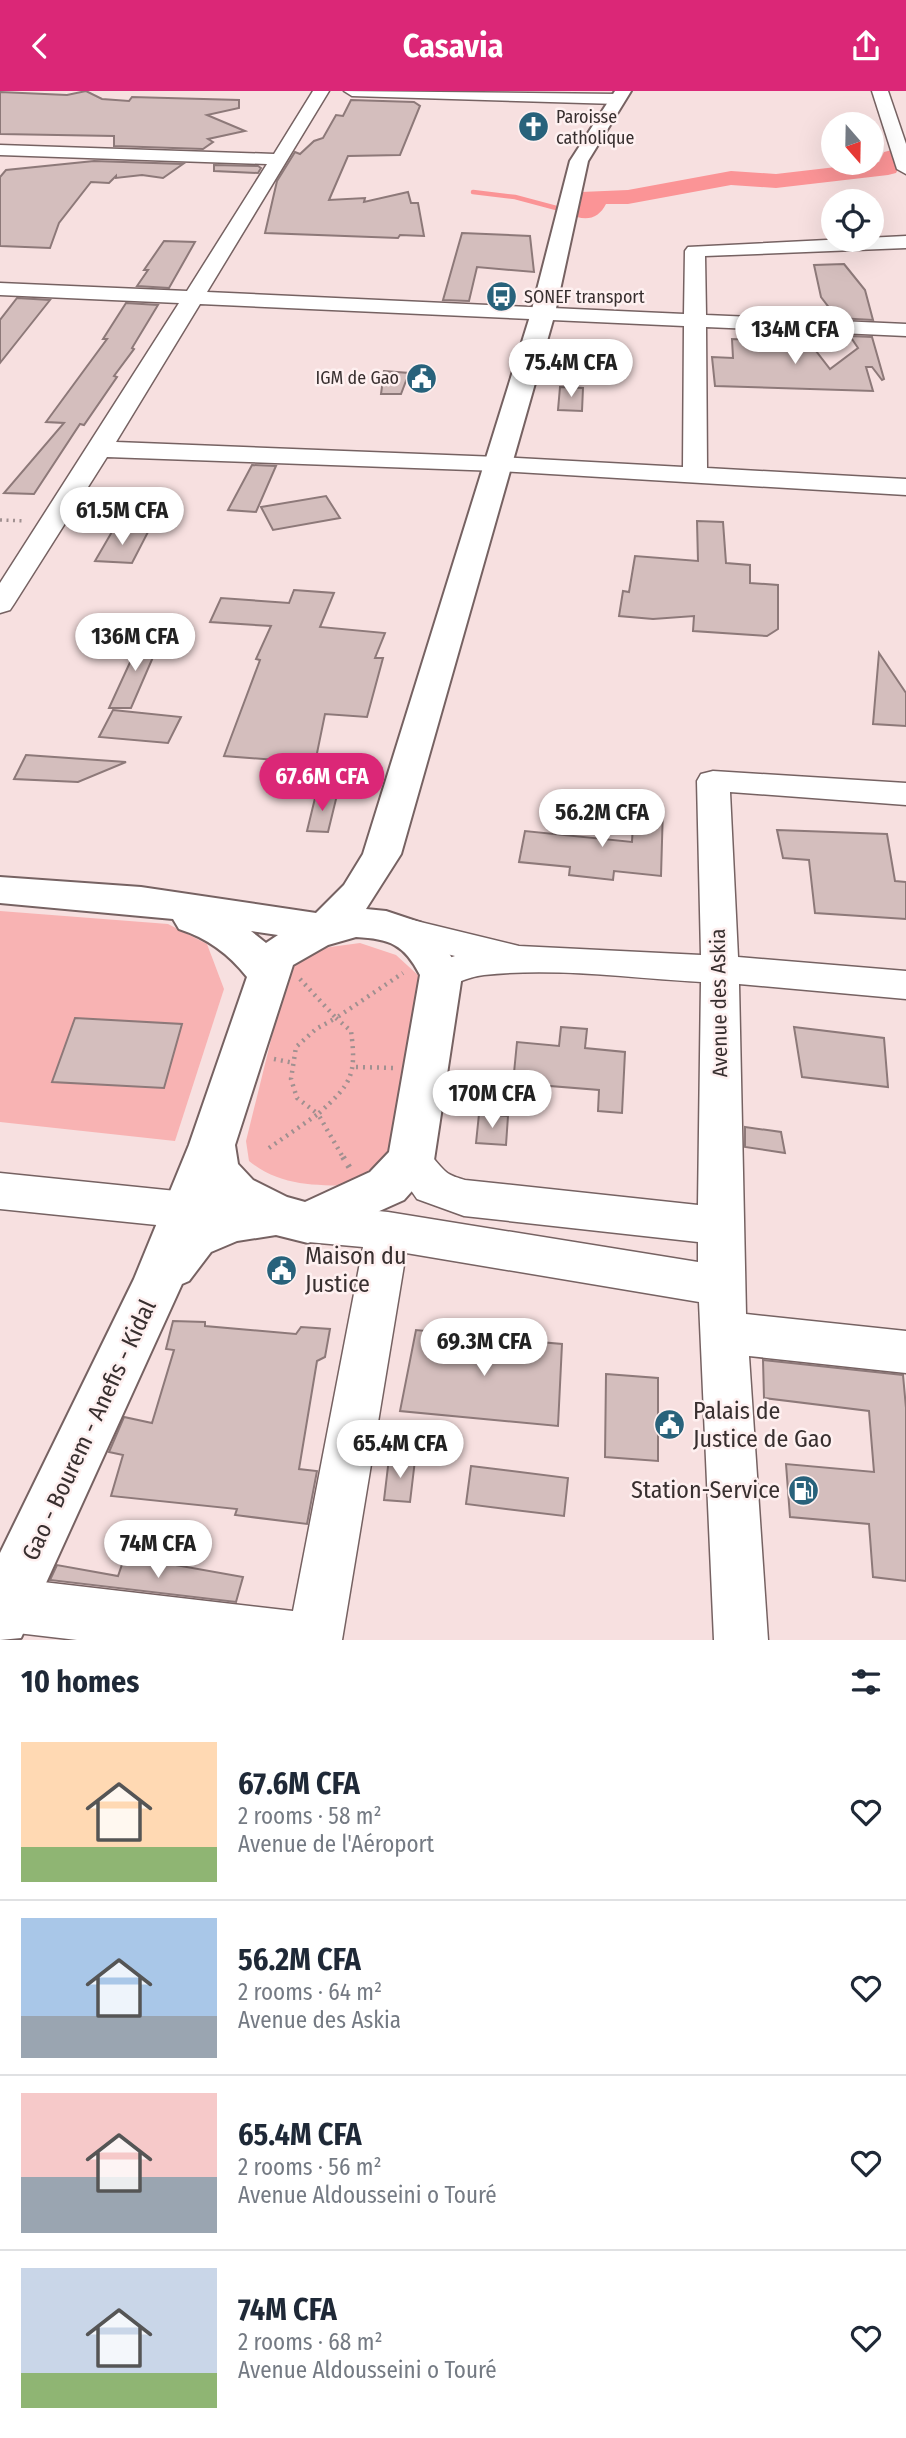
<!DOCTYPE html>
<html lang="en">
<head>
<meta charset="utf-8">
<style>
	:root { --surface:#fff; --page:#f6f6f7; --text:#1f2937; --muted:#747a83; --line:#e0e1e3; --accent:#db2777 }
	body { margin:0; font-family:"Fira Sans Condensed",sans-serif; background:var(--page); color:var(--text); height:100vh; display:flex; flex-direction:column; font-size:26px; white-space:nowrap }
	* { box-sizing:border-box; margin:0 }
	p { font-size:23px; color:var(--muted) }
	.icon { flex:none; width:38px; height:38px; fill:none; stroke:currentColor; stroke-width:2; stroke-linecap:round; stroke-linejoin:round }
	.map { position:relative; height:1549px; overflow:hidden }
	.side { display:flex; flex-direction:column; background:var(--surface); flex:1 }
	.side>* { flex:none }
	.needle { width:46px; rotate:160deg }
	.controls { position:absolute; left:821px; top:21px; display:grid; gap:14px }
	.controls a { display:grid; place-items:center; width:63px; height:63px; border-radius:50%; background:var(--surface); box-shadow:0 7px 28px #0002; font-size:35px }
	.price { position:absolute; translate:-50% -60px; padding:0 16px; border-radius:24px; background:#fff; color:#222; font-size:23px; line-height:46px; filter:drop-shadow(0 2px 4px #0008) }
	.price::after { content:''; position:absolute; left:50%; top:42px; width:21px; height:16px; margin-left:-10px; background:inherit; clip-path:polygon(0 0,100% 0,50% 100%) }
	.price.selected { background:var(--accent); color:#fff }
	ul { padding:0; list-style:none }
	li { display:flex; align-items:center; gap:21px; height:175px; padding:0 21px }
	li+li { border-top:2px solid var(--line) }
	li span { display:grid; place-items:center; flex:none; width:196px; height:140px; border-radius:0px; color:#555 }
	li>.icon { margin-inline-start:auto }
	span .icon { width:84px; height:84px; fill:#fffc; stroke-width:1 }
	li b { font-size:30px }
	h2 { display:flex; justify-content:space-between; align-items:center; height:84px; padding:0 21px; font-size:30px }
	header { display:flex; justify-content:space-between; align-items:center; height:91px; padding:0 21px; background:var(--accent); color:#fff; font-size:32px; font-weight:700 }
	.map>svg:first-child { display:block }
	.green { fill:#f8b3b3 }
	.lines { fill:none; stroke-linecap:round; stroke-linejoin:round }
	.stream { stroke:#fb9496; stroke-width:4.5 }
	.river { fill:#fb9496; fill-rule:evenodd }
	.building { fill:#d4bebd; stroke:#8d7979; stroke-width:2 }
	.minor-casing { stroke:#766262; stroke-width:3 }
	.major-casing { stroke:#766262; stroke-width:4 }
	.path-far2 { stroke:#a09090; stroke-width:3.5; stroke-dasharray:2 4.5; stroke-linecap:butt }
	.path-far1 { stroke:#a09090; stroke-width:4.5; stroke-dasharray:2 5; stroke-linecap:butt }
	.path { stroke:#a09090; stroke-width:6; stroke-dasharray:2.5 7; stroke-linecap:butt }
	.minor { fill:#fff; fill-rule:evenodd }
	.major { fill:#fff; fill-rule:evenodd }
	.labels { text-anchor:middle; stroke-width:5; stroke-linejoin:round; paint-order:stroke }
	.far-poi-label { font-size:18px; fill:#382f2f; stroke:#fef0f0; text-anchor:start }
	.street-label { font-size:21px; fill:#382f2f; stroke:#fef0f0 }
	.near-poi-label { font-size:24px; fill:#382f2f; stroke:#fef0f0; text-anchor:start }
	.near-street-label { font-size:24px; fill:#382f2f; stroke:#fef0f0 }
</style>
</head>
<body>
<header><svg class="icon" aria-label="back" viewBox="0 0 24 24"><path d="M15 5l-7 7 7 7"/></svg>Casavia<svg class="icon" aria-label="share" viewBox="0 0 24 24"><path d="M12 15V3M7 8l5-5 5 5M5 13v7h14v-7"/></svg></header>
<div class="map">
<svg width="906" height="1549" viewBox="0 0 906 1549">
	<rect width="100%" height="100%" fill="#f7e0e0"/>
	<g class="green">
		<polygon points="0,820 168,833 207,853 224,898 175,1050 0,1031"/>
		<path d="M360 852 396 864 419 885 390 1061 351 1095C312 1094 280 1095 249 1070L246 1050 289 876 323 857Z"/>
	</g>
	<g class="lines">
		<polyline class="stream" points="473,101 515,106 560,118"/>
		<path class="river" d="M892 59 900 61 904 66 896 82 888 84 776 97 731 94 628 113H606C600 125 590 130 577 126L574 121 581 112 578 106 581 101 628 99 731 80 776 83 879 71 884 61Z"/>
	</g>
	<g class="building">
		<polygon points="86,0 102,8 129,10 132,6 239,9 239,17 207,24 245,40 208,48 213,51 203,58 114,55 114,45 0,43 0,1 67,4"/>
		<polygon points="351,9 414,11 420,15 400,64 348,65 329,109 365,107 364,111 408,101 411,112 418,112 424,145 400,144 398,147 265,142 277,90 295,61 300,63 314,50 323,47 336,24 343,25"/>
		<polygon points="94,70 183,73 163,87 142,84 116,87 116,85 109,92 91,91 59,132 50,157 0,155 0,86 6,79"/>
		<polygon points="214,74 258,75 261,77 258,82 214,80"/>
		<polygon points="462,142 530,145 534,181 477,176 469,210 443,209"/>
		<polygon points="164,150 195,151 169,197 137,195 148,179 144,179"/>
		<polygon points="844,173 865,199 873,229 837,227 821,206 814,174"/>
		<polygon points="17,207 50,209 0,272 0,229"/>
		<polygon points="126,212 158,214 132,257 134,258 114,285 117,286 84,334 80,333 34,403 4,402 64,332 46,331 107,248 103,248"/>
		<polygon points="850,245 872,246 884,288 882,289 872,276 866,276 873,300 715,295 712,266 733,267 732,248 809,251 830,278 858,257"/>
		<polygon points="384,280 409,282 401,303 381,303"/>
		<polygon points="560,296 583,297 582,320 558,319"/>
		<polygon points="252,374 276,375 256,421 228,419"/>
		<polygon points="326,405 340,427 273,439 261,416"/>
		<polygon points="697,430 723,431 726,472 750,474 750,492 778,494 778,538 767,545 693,540 694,525 653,528 619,525 623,500 629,501 635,465 698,470"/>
		<polygon points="113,439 148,441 132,472 95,470"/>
		<polygon points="294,499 334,502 320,536 385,542 375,567 383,567 367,626 325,623 315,672 224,665 260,569 256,568 271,535 210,531 221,507 289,512"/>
		<polygon points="143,543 160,550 131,617 109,617"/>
		<polygon points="879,562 906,602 906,635 873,633"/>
		<polygon points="113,619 181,626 168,652 99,646"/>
		<polygon points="26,664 126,671 78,691 14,688"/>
		<polygon points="316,703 337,704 328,741 307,740"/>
		<polygon points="634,714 663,716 661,785 614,780 613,789 569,784 570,776 519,771 525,740 632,751"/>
		<polygon points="777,739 887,743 895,790 906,791 906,828 815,822 809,769 783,767"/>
		<polygon points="75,927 182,933 164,997 52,991"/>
		<polygon points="561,936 587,938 585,957 625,961 622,1022 598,1020 599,999 513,992 517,951 559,955"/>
		<polygon points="794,936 884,947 888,996 802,986"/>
		<polygon points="479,1023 508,1025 506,1054 476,1052"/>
		<polygon points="745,1036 781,1041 785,1062 745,1056"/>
		<polygon points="173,1230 205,1231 205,1235 296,1243 301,1236 330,1238 325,1266 317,1270 299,1378 317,1380 307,1433 235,1424 237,1418 111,1405 123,1364 109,1361 124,1326 152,1332 174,1259 166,1258"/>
		<polygon points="458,1235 485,1237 484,1246 562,1253 558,1335 400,1320 416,1239 458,1243"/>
		<polygon points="763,1269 903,1284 906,1317 906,1490 873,1486 869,1433 790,1426 786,1373 874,1381 869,1320 764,1307"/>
		<polygon points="606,1283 658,1287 658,1370 605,1366"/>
		<polygon points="389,1367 415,1369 410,1411 384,1409"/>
		<polygon points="471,1375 568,1387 564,1425 466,1413"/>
		<polygon points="125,1465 243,1486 236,1511 50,1489 57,1474 118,1485"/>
	</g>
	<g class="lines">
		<defs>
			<g id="minor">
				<path d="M313 0H329L207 201 684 223 685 160 688 156 906 145V157L705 165 706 224 906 233V245L706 236 707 377 906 388V404L498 380 107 366 14 513 10 519 0 522V492L179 212 0 204V192L187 200 267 73 0 64V54L274 63ZM200 213 684 235 683 376 498 366 116 351Z"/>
				<polygon points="344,0 617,3 625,8 617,13 352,5"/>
				<polygon points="872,0 888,0 906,53 906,83 897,78"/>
				<path d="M713 680 906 692V714L730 701 738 866 906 880V908L739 893 746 1223 906 1240V1282L749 1265 768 1549H714L699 1211 406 1162 342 1549H77L0 1540V1486L293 1520 363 1156 308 1151 292 1145 286 1132 292 1119 308 1113 388 1121 698 1171V1151L464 1125 417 1108 390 1069 396 1057C427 1047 426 1062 445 1080 450 1085 459 1087 465 1089L698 1114 701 891C630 887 555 876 484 884 463 886 449 900 428 894L422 884 428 874 455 865 395 850 390 841 395 832 408 828 519 855 701 864 697 690 701 683Z"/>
				<polygon points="0,1082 186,1101 223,1111 230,1124 223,1137 208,1142 186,1137 0,1118"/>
			</g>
			<path id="major" d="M615 0H631L588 70 555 222 401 763 366 818 386 820 422 832 440 847 462 884 434 1069 428 1082 404 1109 308 1152 276 1144 237 1150 211 1161 189 1190 182 1193 21 1547 0 1549V1462L134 1188 189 1054 247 886C229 863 207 847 179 838L173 828 0 812V786L141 796 316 822 344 794 363 763 531 222 570 70ZM251 840 278 844 266 852ZM356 846C390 848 404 853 420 884L389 1061 370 1081 305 1111 287 1106 253 1089 238 1073 235 1054 293 874 328 854ZM214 1110 218 1115 211 1118Z"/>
		</defs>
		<use href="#minor" class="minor-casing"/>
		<use href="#major" class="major-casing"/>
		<polyline class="path-far2" points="0,429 25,430"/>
		<g class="path-far1">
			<polyline points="300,888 336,927 403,882"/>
			<path d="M336 927 351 940C357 985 351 993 318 1023L297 1007 291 988 296 956 316 938Z"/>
			<polyline points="274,968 294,972"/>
			<polyline points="356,976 394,977"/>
			<polyline points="269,1057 318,1023 344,1068"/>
		</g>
		<polyline class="path" points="343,1066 351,1079"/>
		<use href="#minor" class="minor"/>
		<use href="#major" class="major"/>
	</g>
	<defs>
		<symbol id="church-disc" viewBox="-11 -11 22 22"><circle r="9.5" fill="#28627b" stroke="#fef0f0"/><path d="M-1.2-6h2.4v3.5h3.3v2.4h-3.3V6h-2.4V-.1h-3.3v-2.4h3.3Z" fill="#fff"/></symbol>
		<symbol id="bus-disc" viewBox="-11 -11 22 22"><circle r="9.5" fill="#28627b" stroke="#fef0f0"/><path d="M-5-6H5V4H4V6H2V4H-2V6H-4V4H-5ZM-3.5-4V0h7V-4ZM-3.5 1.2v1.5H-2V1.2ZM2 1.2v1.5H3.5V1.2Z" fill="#fff"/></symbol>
		<symbol id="civic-disc" viewBox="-11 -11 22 22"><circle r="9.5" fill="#28627b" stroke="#fef0f0"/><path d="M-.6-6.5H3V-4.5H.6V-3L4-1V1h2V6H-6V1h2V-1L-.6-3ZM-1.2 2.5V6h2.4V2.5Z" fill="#fff"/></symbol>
		<symbol id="fuel-disc" viewBox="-11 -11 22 22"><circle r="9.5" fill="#28627b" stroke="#fef0f0"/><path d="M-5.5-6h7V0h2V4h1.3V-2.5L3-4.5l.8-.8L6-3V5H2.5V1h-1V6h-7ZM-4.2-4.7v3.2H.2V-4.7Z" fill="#fff"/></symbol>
	</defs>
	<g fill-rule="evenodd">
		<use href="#church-disc" x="516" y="18" width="35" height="35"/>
		<use href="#bus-disc" x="484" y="188" width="35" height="35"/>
		<use href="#civic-disc" x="404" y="270" width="35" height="35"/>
		<use href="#civic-disc" x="264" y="1162" width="35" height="35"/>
		<use href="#civic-disc" x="652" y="1316" width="35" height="35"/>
		<use href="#fuel-disc" x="786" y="1382" width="35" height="35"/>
	</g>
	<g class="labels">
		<g class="far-poi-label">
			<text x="556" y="32">Paroisse<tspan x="556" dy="21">catholique</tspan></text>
			<text x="524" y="212">SONEF transport</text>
			<text x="399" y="293" text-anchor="end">IGM de Gao</text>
		</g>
		<g class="street-label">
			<text transform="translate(719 912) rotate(-91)" y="7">Avenue des Askia</text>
		</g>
		<g class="near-poi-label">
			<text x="305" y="1173">Maison du<tspan x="305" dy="28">Justice</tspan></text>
			<text x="693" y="1328">Palais de<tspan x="693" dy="28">Justice de Gao</tspan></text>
			<text x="780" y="1407" text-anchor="end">Station-Service</text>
		</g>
		<g class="near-street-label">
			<text transform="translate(89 1339) rotate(-65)" y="8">Gao - Bourem - Anefis - Kidal</text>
		</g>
	</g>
</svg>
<div class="controls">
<a><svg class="needle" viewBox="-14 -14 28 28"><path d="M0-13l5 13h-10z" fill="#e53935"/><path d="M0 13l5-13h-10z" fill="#747a83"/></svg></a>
<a><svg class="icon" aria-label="locate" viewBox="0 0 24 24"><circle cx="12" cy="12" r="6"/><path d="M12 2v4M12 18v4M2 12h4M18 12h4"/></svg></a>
</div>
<b class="price" style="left:795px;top:275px">134M CFA</b>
<b class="price" style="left:571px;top:308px">75.4M CFA</b>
<b class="price" style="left:122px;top:456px">61.5M CFA</b>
<b class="price" style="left:135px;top:582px">136M CFA</b>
<b class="price selected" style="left:322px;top:722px">67.6M CFA</b>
<b class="price" style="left:602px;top:758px">56.2M CFA</b>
<b class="price" style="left:492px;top:1039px">170M CFA</b>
<b class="price" style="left:484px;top:1287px">69.3M CFA</b>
<b class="price" style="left:400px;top:1389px">65.4M CFA</b>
<b class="price" style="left:158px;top:1489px">74M CFA</b>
</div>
<section class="side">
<h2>10 homes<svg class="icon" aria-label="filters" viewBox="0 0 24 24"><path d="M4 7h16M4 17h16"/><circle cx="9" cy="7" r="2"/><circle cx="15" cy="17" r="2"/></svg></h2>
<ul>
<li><span style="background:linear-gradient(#ffd9b3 75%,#8fb573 0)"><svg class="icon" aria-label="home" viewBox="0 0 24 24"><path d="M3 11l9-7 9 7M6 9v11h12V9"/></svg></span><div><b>67.6M CFA</b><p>2 rooms · 58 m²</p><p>Avenue de l'Aéroport</p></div><svg class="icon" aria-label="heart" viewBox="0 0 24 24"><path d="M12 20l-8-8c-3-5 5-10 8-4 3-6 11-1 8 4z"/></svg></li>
<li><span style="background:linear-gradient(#a9c7e8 70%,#9aa5b1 0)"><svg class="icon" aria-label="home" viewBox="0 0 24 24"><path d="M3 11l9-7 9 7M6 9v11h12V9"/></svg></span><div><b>56.2M CFA</b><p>2 rooms · 64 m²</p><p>Avenue des Askia</p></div><svg class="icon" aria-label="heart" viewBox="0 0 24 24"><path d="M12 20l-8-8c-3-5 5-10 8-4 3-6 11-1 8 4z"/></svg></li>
<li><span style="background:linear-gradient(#f6c9c9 60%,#9aa5b1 0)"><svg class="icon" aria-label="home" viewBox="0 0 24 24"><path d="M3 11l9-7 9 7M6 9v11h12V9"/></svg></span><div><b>65.4M CFA</b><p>2 rooms · 56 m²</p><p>Avenue Aldousseini o Touré</p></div><svg class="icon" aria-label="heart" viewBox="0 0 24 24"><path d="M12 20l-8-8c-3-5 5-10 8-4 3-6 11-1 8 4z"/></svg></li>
<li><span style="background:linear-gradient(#c9d6e8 75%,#8fb573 0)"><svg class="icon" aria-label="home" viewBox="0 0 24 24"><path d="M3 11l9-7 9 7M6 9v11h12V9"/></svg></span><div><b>74M CFA</b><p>2 rooms · 68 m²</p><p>Avenue Aldousseini o Touré</p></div><svg class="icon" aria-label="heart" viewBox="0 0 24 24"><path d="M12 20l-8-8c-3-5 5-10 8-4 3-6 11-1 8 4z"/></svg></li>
</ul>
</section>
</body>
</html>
